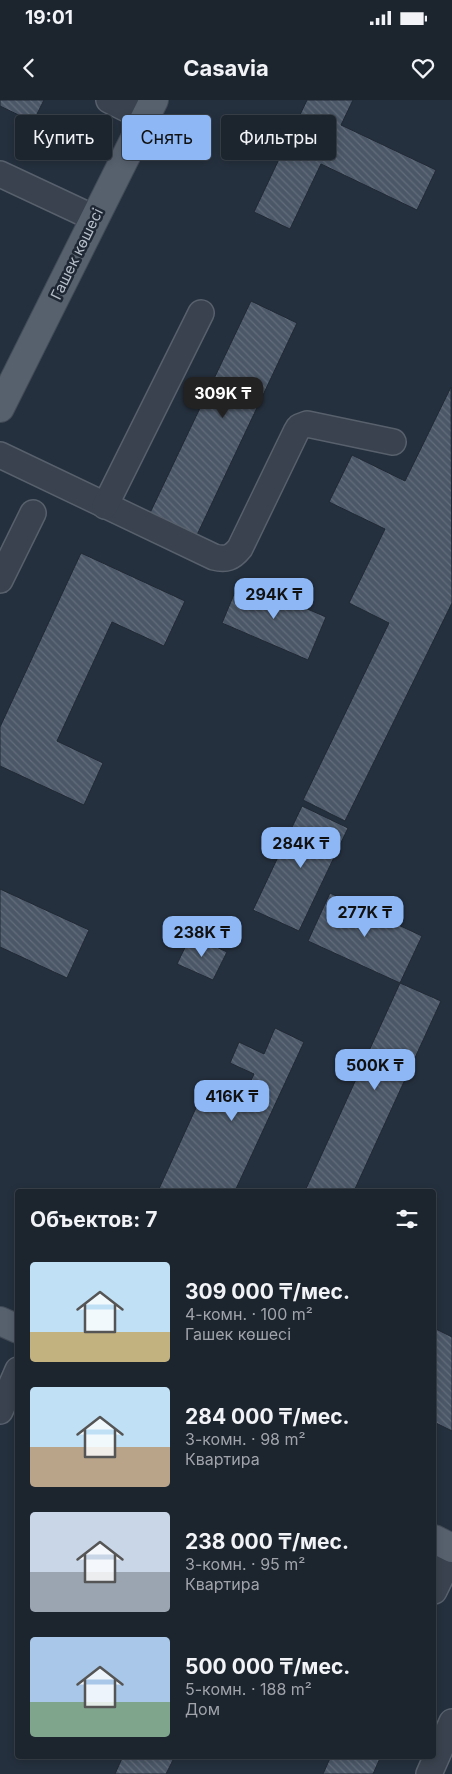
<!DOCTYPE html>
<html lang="ru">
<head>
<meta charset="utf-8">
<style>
	:root { --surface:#1c242e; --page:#29303a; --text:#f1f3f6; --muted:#a0a4aa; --line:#3a414a; --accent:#8db7f5 }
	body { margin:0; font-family:Inter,sans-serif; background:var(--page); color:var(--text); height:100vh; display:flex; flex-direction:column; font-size:19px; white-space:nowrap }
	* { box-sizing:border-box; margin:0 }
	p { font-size:16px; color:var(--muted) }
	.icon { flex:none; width:28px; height:28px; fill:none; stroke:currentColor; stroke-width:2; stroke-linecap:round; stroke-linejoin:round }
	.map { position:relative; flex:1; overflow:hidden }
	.panel { position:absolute; left:15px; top:1089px; width:421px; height:570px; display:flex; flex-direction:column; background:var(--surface); border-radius:5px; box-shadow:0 2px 8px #0003,0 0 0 1px var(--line) }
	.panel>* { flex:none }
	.hud { position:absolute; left:15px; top:15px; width:422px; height:45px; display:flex; gap:10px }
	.price { position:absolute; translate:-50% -42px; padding:0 11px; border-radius:10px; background:var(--accent); color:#111; font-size:16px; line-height:32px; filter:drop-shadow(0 1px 2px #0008) }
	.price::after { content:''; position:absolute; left:50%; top:30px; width:15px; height:11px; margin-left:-8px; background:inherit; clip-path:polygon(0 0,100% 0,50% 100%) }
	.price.current { background:#222; color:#fff }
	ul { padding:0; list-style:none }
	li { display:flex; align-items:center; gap:15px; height:125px; padding:0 15px }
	li span { display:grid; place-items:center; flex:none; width:140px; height:100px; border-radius:5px; color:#555 }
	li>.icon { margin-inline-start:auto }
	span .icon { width:60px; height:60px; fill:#fffc; stroke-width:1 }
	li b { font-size:21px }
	h2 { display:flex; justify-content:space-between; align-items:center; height:60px; padding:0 15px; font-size:21px }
	.chip { padding:0 18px; border-radius:5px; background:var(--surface); box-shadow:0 2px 8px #0003,0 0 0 1px var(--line); font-size:18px; line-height:45px }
	.chip.current { background:var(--accent); color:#111 }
	.status { display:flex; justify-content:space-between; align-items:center; height:35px; padding:0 25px; background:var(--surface); direction:ltr }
	.status svg { height:14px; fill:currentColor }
	header { display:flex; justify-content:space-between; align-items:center; height:65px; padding:0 15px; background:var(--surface); font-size:22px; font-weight:700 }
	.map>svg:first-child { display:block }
	.building { fill:url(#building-back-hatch); stroke:#202935 }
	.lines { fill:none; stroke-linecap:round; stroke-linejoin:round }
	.minor-casing { stroke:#57606c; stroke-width:28 }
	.major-casing { stroke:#424b57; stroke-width:30 }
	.minor { stroke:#39424e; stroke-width:25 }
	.major { stroke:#57616e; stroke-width:28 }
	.labels { text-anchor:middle; stroke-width:5; stroke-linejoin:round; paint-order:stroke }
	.street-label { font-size:15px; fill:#b5bdc9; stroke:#1e2733 }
</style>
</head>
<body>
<div class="status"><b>19:01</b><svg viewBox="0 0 49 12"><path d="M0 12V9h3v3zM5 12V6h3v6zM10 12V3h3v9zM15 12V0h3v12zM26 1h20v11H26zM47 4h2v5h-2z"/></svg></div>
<header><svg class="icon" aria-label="back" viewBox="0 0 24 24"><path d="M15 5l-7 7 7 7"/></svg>Casavia<svg class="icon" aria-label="heart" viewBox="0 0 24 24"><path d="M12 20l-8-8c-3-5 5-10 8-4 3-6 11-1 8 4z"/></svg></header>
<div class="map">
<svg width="452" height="1674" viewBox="0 0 452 1674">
	<defs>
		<pattern id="building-back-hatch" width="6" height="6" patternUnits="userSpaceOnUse" patternTransform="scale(1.25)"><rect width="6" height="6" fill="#4b5767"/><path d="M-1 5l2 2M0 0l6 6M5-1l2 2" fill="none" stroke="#636d7b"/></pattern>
	</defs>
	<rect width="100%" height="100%" fill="#25303e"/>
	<g class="building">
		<polygon points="0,0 44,0 33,22 0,6"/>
		<polygon points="307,0 353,0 341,25 436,70 417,110 321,64 290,129 254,112"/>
		<polygon points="251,201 297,223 196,437 149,415"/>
		<polygon points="451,287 452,503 345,721 303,700 389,523 349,503 385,429 329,402 352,355 405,381"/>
		<polygon points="81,453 185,501 164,546 112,522 57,641 103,663 84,705 0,666 0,627"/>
		<polygon points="240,480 326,517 308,560 222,523"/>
		<polygon points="302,706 348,728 299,831 253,810"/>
		<polygon points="0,789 89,830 67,878 0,847"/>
		<polygon points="330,793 422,836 400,883 308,841"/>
		<polygon points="191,835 227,852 213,880 177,864"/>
		<polygon points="400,883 441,901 354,1091 305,1091"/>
		<polygon points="275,928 304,942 235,1091 158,1091 206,986 241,1002 254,974 230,963 239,942 264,954"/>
		<polygon points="434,1228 452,1237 452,1331 434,1322"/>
		<polygon points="123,1656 175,1656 166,1674 115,1674"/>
		<polygon points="331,1656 381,1656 373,1674 323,1674"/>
	</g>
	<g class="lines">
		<defs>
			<g id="minor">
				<polyline points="109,0 145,18"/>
				<polyline points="0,74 94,118"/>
				<path d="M0 355 214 457C226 460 232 458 240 448L296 332 299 327 307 324 393 342"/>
				<polyline points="105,406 201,213"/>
				<polyline points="0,480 33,413"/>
				<polyline points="0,1311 18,1270"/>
				<polyline points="434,1491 452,1454"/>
				<polyline points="429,1674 452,1622"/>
			</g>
			<g id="major">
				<polyline points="0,308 154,0"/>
				<polyline points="0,1221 18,1229"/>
				<polyline points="434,1439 452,1448"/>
			</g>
		</defs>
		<use href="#minor" class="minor-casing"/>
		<use href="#major" class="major-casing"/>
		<use href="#minor" class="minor"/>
		<use href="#major" class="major"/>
	</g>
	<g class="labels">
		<g class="street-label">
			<text transform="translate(77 154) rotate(-64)" y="5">Гашек көшесі</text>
		</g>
	</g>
</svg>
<b class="price current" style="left:223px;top:319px">309K ₸</b>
<b class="price" style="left:274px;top:520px">294K ₸</b>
<b class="price" style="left:301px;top:769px">284K ₸</b>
<b class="price" style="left:365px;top:838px">277K ₸</b>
<b class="price" style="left:202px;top:858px">238K ₸</b>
<b class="price" style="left:375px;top:991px">500K ₸</b>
<b class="price" style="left:232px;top:1022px">416K ₸</b>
<div class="hud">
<a class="chip">Купить</a>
<a class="chip current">Снять</a>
<a class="chip">Фильтры</a>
</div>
<section class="panel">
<h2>Объектов: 7<svg class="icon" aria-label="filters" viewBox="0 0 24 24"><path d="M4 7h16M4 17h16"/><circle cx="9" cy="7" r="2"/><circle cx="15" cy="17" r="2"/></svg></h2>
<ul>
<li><span style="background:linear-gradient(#bfe0f5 70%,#c2b280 0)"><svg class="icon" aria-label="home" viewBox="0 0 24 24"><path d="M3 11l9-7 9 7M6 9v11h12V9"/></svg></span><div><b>309 000 ₸/мес.</b><p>4-комн. · 100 m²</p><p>Гашек көшесі</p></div></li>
<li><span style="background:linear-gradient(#bfe0f5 60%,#b9a48a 0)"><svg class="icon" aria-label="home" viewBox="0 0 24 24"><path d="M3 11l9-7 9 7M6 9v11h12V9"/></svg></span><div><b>284 000 ₸/мес.</b><p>3-комн. · 98 m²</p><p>Квартира</p></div></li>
<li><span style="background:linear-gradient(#c9d6e8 60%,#9aa5b1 0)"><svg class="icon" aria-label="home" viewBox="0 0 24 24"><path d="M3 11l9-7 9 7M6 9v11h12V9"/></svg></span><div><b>238 000 ₸/мес.</b><p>3-комн. · 95 m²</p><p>Квартира</p></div></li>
<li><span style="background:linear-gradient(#a9c7e8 65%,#7fa58c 0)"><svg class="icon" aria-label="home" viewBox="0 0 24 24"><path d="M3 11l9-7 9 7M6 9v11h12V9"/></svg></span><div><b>500 000 ₸/мес.</b><p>5-комн. · 188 m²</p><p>Дом</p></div></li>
</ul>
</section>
</div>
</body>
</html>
